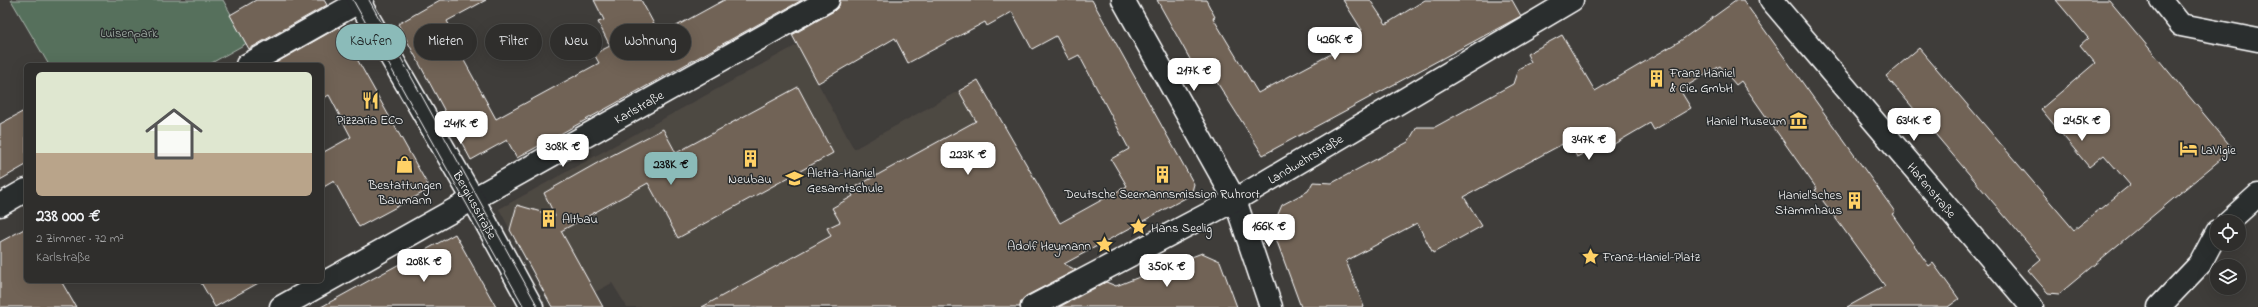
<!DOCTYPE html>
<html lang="de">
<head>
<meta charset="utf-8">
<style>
	:root { --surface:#2f2e2c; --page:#373634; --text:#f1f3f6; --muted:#a7a8a9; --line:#4a4a48; --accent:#8bbbb9 }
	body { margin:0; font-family:"Indie Flower",sans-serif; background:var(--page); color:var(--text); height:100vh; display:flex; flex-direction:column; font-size:15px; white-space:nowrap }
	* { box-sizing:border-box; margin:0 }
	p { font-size:13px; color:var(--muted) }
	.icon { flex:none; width:22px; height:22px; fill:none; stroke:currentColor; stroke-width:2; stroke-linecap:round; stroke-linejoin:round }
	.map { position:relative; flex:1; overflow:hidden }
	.details { position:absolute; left:24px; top:63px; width:300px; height:220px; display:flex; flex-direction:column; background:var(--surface); border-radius:6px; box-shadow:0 4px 16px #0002,0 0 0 1px var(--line) }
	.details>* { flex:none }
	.hud { position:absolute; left:336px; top:24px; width:380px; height:36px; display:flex; gap:8px }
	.buttons { position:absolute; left:2210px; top:215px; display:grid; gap:8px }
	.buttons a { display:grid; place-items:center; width:36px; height:36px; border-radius:50%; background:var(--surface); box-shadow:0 4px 16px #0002,0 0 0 1px var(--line); font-size:20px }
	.price { position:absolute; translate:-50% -34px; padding:0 9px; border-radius:8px; background:#fff; color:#222; font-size:13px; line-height:26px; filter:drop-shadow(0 1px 2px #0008) }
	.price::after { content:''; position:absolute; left:50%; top:24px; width:12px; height:9px; margin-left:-6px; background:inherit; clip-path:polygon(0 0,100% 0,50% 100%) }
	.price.on { background:var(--accent); color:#111 }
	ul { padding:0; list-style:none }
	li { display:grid; align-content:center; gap:8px; height:212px; padding:0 12px }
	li+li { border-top:1px solid var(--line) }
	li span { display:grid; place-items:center; height:124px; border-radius:6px; color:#555 }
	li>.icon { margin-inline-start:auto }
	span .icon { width:72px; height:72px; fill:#fffc; stroke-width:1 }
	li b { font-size:17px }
	.tag { padding:0 14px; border-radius:18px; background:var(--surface); box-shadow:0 4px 16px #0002,0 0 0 1px var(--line); font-size:14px; line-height:36px }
	.tag.on { background:var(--accent); color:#111 }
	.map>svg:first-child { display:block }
	.built { fill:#4e4843 }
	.green { fill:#576f5c; stroke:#abb7ae }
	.building { fill:#716357; stroke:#fff }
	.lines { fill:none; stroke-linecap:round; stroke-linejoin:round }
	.minor-casing { stroke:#fff; stroke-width:25 }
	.tertiary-casing { stroke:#fff; stroke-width:25 }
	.minor { stroke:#2a2d2e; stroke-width:22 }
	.tertiary { stroke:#2a2d2e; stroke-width:22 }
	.tram { stroke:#fff; stroke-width:1 }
	.labels { text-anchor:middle; stroke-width:3; stroke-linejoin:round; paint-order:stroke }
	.park-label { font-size:13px; fill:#abb7ae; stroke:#2a2d2e }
	.poi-label { font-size:13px; fill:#fff; stroke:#2a2d2e; text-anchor:start }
	.street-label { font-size:13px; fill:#fff; stroke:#2a2d2e }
</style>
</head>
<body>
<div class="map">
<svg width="2258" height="307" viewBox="0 0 2258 307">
	<rect width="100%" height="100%" fill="#3f3d3a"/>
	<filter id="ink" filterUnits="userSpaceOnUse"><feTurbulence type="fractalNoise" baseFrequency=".025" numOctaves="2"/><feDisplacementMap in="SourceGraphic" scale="8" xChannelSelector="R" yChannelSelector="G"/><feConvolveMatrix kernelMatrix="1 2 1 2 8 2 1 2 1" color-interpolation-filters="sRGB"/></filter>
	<g filter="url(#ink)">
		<polygon class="built" points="797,45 854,149 978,80 1079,256 986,307 627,307 612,283 568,307 552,307 499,209"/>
		<polygon class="green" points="11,0 223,0 247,43 208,65 49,65"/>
		<g class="building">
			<polygon points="256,0 324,0 327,5 249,49 230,15"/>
			<polygon points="440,0 486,0 447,21 458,42 455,44 496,119 599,63 594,54 610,46 598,22 604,20 594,0 641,0 660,35 724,0 802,0 517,158 507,140 471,160 398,24"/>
			<polygon points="840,0 1092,0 1194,184 1191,195 1064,264 1076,270 1026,296 1021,301 1020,307 702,307 831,236 827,228 840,222 832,208 853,196 850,190 976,121 959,91 978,80 1060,223 1127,186 1111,159 1129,149 1079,55 1069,60 1056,36 1032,49 1012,12 987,26 985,22 908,63 895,38 818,83 792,35 834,11 839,6"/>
			<polygon points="1157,0 1206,0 1215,17 1213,18 1258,93 1333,53 1330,47 1362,30 1343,0 1370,0 1386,24 1425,0 1512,0 1521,16 1263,155 1206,65 1196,70"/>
			<polygon points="1737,0 1743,0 1792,68 1895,212 1892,214 1929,266 1933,263 1959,299 1948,307 1847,307 1885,286 1815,190 1817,189 1741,81 1736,85 1720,66 1680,90 1691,108 1654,130 1650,123 1609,147 1605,141 1577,157 1568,141 1464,197 1482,226 1433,253 1417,223 1346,261 1364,307 1301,307 1272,228 1282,205 1308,191 1313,182 1332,183 1408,142 1417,127 1435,127 1513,84 1518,69 1531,62 1527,54 1562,35 1595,91 1680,41"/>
			<polygon points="2056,0 2109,0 2233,149 2059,294 2048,293 2028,270 2041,259 1886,76 1919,48 2074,230 2130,185 2104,155 2089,167 2041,109 2095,63 2080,45 2088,38"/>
			<polygon points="339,27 430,189 359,227 334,181 322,188 322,153 351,137 329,95 322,99 322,65 272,65"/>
			<polygon points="798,87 833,153 678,238 648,183 561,231 603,307 552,307 510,230 517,205 555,216 544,193 599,162 663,129 676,153"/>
			<polygon points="26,110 26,165 0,180 0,124"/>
			<polygon points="26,228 26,281 61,281 76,307 0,307 0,242"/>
			<polygon points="455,234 496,307 321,307 370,280"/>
			<polygon points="1202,253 1220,261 1237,307 1059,307 1106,282 1116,286"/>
			<polygon points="200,281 262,281 215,307"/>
		</g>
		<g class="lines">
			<defs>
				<g id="minor">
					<polyline points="1123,0 1235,200 1271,307"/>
					<path id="s1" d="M1771 0 2032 307"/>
					<polyline points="2161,0 2181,25 2258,40"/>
					<polyline points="247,65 362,0"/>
					<polyline points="0,205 26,190"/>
					<polyline points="2228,222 2258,195"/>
					<path id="s2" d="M281 307 828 0"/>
					<path id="s3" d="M1032 307 1235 200 1572 0"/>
					<polyline points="2159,307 2200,264 2217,232"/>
				</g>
				<g id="tertiary">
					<path id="s4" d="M358 0 473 199 532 307"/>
				</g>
			</defs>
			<use href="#minor" class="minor-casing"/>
			<use href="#tertiary" class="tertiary-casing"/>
			<use href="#minor" class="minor"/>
			<use href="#tertiary" class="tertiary"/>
			<g class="tram">
				<polyline points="353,0 524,307"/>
				<polyline points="369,0 538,307"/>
			</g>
		</g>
	</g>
	<defs>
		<symbol id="building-bare" viewBox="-9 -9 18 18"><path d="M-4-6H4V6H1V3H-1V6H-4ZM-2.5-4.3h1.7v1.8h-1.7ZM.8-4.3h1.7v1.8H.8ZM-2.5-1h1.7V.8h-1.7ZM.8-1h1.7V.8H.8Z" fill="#ffd166" stroke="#2a2d2e" stroke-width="2.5" paint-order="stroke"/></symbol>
		<symbol id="restaurant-bare" viewBox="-9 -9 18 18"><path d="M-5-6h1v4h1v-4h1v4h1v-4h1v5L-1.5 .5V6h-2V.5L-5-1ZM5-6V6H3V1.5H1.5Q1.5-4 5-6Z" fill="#ffd166" stroke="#2a2d2e" stroke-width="2.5" paint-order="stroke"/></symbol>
		<symbol id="museum-bare" viewBox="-9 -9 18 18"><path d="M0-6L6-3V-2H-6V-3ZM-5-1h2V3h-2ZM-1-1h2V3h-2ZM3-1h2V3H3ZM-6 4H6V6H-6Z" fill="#ffd166" stroke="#2a2d2e" stroke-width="2.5" paint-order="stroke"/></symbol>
		<symbol id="hotel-bare" viewBox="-9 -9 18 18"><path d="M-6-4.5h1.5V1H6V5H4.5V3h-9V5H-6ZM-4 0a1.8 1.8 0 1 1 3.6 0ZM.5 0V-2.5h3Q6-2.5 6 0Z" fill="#ffd166" stroke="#2a2d2e" stroke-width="2.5" paint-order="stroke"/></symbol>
		<symbol id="shop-bare" viewBox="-9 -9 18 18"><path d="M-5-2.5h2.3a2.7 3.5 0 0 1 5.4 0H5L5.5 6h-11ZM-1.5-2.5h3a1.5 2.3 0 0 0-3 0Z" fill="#ffd166" stroke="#2a2d2e" stroke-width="2.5" paint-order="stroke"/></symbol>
		<symbol id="school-bare" viewBox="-9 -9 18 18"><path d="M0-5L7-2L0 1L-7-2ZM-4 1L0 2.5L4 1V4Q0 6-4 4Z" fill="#ffd166" stroke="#2a2d2e" stroke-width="2.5" paint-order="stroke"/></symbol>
		<symbol id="sight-bare" viewBox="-9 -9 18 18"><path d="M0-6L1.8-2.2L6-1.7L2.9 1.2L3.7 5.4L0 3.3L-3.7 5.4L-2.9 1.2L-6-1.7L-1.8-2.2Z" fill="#ffd166" stroke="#2a2d2e" stroke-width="2.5" paint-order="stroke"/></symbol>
	</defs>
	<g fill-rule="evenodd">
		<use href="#building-bare" x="1644" y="66" width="25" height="25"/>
		<use href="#restaurant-bare" x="358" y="88" width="25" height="25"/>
		<use href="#museum-bare" x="1786" y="108" width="25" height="25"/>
		<use href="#hotel-bare" x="2176" y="136" width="25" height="25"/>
		<use href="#building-bare" x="738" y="146" width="25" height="25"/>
		<use href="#shop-bare" x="392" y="152" width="25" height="25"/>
		<use href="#building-bare" x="1150" y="162" width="25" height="25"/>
		<use href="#school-bare" x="782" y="166" width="25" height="25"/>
		<use href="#building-bare" x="1842" y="188" width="25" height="25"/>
		<use href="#building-bare" x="536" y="206" width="25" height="25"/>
		<use href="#sight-bare" x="1126" y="214" width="25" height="25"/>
		<use href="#sight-bare" x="1092" y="232" width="25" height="25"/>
		<use href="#sight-bare" x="1578" y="244" width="25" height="25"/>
	</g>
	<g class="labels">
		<g class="park-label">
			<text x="129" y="37">Luisenpark</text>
		</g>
		<g class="poi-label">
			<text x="1670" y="77">Franz Haniel<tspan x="1670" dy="15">&amp; Cie. GmbH</tspan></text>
			<text x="370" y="124" text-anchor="middle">Pizzaria ECO</text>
			<text x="1786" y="125" text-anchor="end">Haniel Museum</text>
			<text x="2201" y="154">LaVigie</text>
			<text x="807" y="177">Aletta-Haniel<tspan x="807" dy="15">Gesamtschule</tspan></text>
			<text x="750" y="183" text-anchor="middle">Neubau</text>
			<text x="405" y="189" text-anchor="middle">Bestattungen<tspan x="405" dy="15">Baumann</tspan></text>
			<text x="1162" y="198" text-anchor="middle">Deutsche Seemannsmission Ruhrort</text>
			<text x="1842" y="199" text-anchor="end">Haniel’sches<tspan x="1842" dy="15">Stammhaus</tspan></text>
			<text x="562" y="223">Altbau</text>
			<text x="1151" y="232">Hans Seelig</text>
			<text x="1091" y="250" text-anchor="end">Adolf Heymann</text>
			<text x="1603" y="261">Franz-Haniel-Platz</text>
		</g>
		<g class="street-label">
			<text dy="5" stroke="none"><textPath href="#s2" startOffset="410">Karlstraße</textPath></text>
			<text dy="5" stroke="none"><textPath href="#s3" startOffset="311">Landwehrstraße</textPath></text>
			<text dy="5" stroke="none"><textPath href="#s1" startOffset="249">Hafenstraße</textPath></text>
			<text dy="5" stroke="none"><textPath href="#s4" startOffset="236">Bergiusstraße</textPath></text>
		</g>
	</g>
</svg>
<div class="buttons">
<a><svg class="icon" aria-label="locate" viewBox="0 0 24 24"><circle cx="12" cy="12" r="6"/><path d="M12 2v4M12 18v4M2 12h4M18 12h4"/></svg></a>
<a><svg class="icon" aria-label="layers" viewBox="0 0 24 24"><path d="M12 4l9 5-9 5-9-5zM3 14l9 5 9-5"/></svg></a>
</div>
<b class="price" style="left:1335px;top:61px">426K €</b>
<b class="price" style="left:1194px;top:92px">217K €</b>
<b class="price" style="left:1914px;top:142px">634K €</b>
<b class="price" style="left:2082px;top:142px">245K €</b>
<b class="price" style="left:461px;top:145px">241K €</b>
<b class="price" style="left:1589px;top:161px">347K €</b>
<b class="price" style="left:563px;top:168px">308K €</b>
<b class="price" style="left:968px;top:176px">223K €</b>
<b class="price on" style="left:671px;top:186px">238K €</b>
<b class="price" style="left:1269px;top:248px">166K €</b>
<b class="price" style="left:424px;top:283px">208K €</b>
<b class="price" style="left:1167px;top:288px">350K €</b>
<div class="hud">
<a class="tag on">Kaufen</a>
<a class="tag">Mieten</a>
<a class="tag">Filter</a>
<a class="tag">Neu</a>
<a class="tag">Wohnung</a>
</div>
<section class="details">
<ul>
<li><span style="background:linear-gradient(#dfe7d0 65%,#b9a48a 0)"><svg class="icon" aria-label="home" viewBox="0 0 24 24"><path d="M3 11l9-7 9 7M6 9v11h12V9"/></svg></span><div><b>238 000 €</b><p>2 Zimmer · 72 m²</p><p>Karlstraße</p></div></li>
</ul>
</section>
</div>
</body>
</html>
